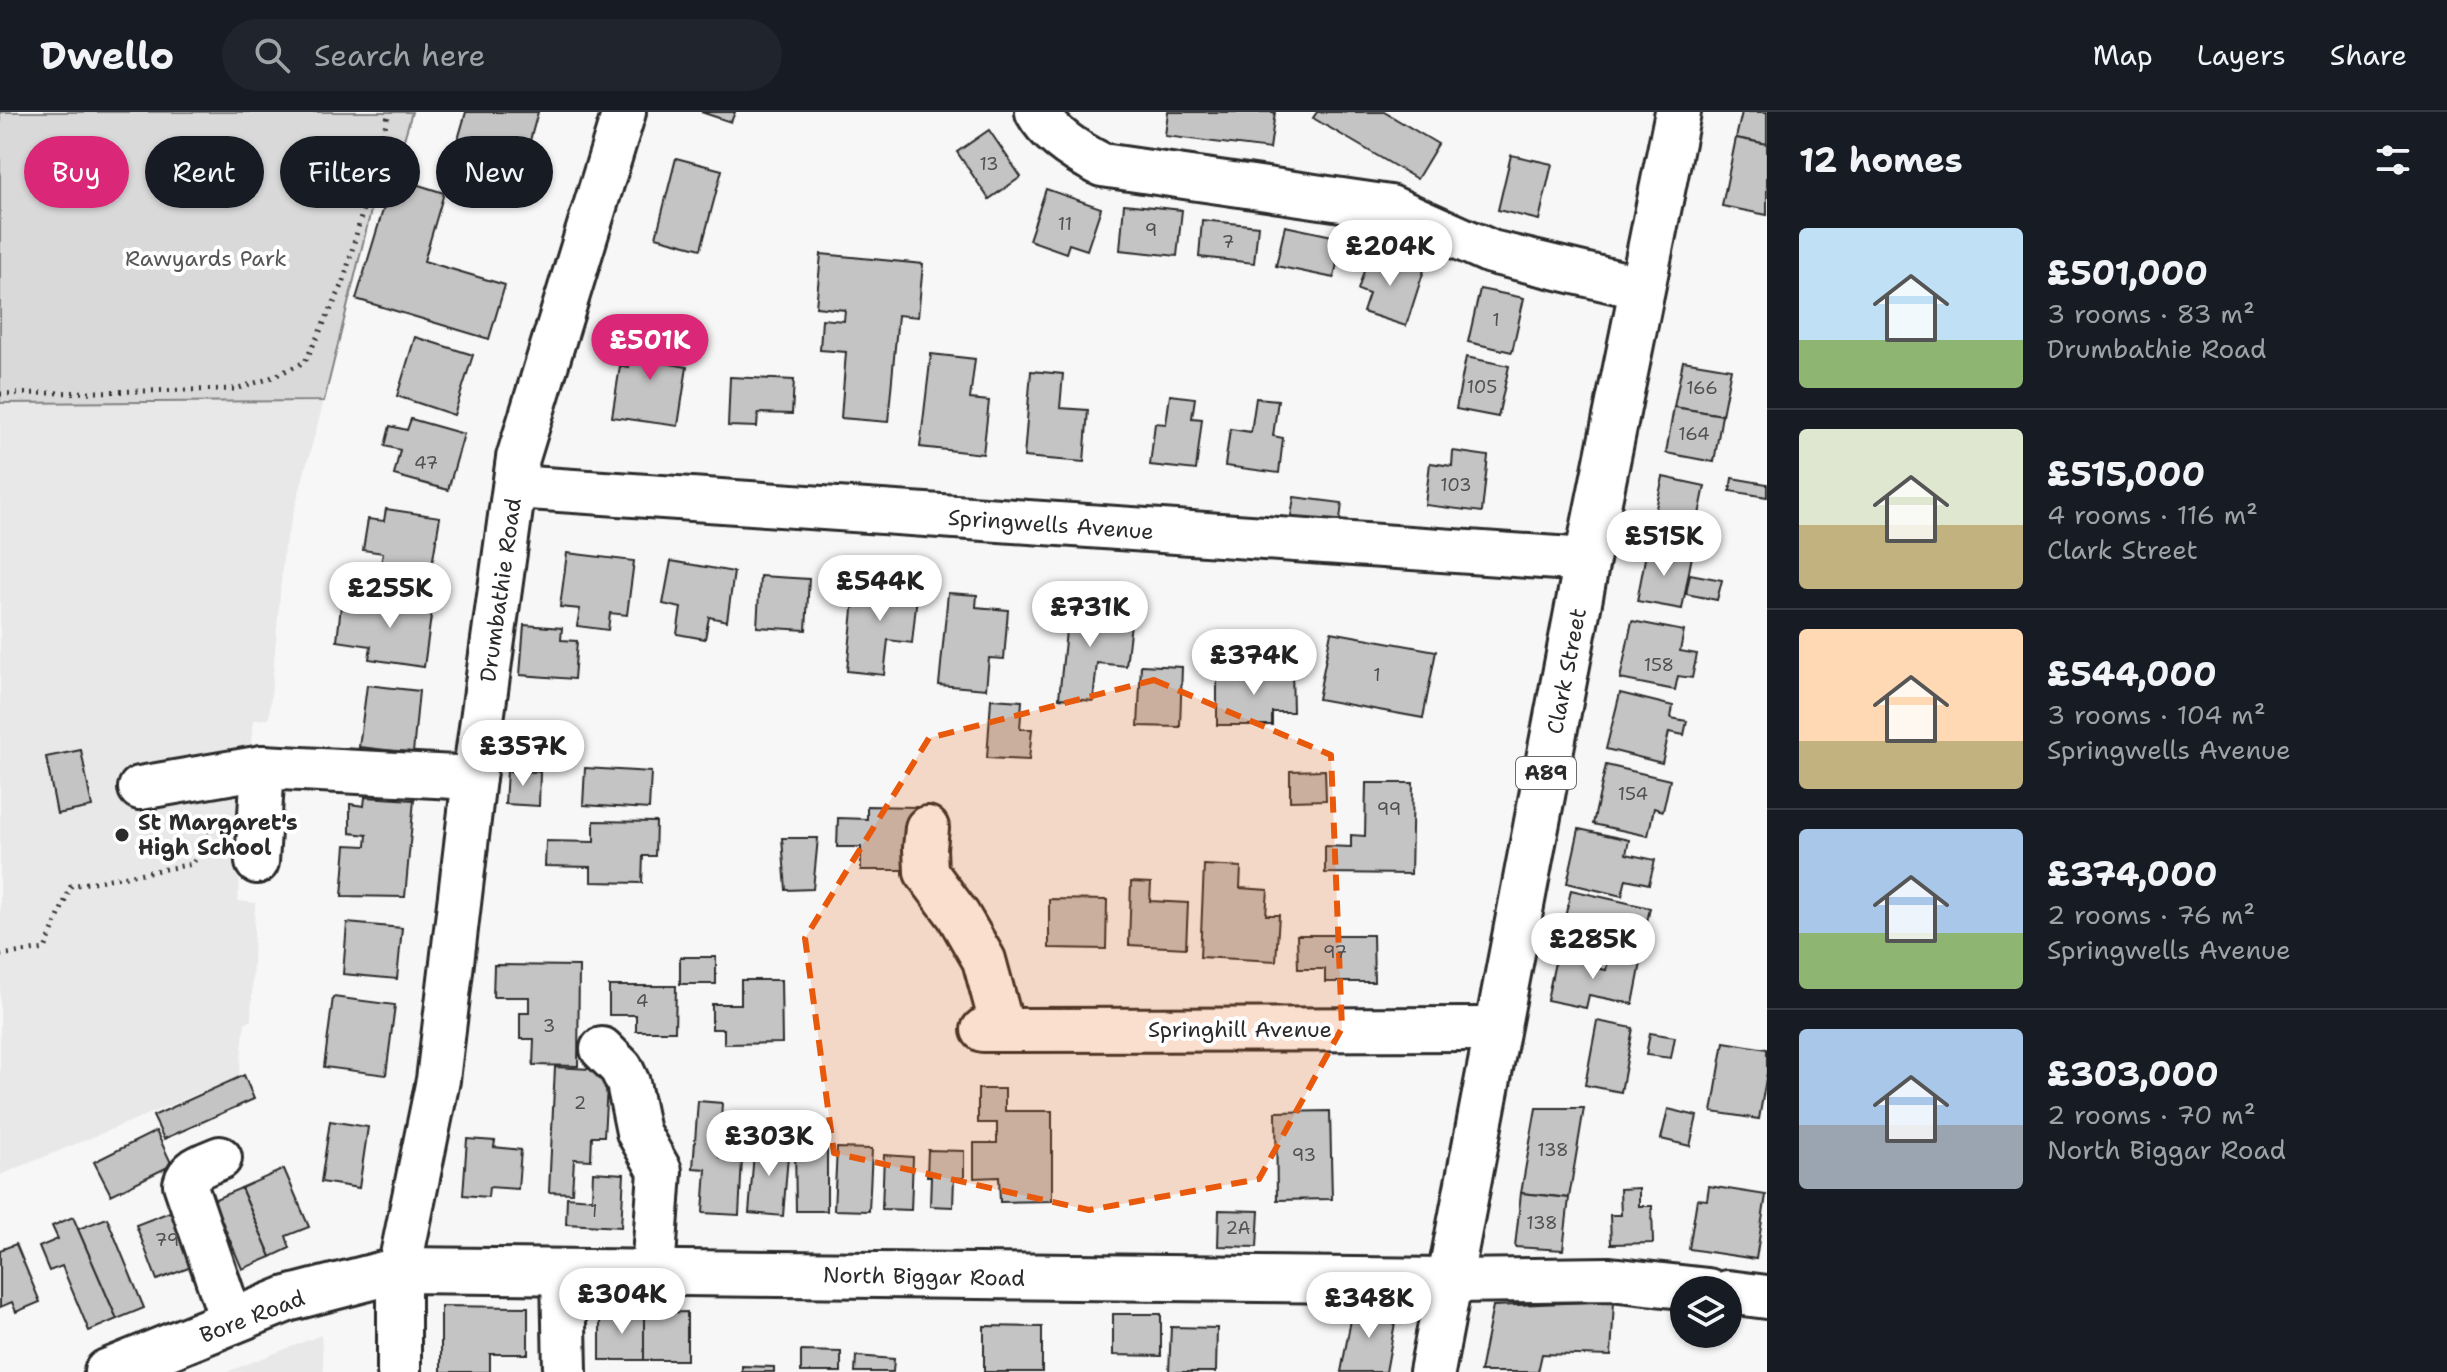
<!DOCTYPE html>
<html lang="en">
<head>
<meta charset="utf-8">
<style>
	:root { --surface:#171b24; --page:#20242c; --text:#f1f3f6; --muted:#9ea1a6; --line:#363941; --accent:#db2777 }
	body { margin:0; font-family:"Shantell Sans",sans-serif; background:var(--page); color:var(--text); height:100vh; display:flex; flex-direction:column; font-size:30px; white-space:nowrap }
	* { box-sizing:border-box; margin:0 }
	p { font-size:26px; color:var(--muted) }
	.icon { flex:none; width:44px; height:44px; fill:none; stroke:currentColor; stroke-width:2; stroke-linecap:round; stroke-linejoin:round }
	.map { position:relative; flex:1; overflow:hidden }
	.side { display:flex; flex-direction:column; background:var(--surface); width:680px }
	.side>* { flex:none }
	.guide { position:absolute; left:24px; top:24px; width:760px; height:72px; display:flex; gap:16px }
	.buttons { position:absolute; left:1670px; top:1164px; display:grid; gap:16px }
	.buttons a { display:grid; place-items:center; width:72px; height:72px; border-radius:50%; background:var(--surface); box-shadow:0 2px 6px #0004; font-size:40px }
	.price { position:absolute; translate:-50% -68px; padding:0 18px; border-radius:28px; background:#fff; color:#222; font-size:26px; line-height:52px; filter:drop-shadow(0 2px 4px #0008) }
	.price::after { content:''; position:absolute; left:50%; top:48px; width:24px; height:18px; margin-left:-12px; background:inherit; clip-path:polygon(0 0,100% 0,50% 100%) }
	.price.current { background:var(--accent); color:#fff }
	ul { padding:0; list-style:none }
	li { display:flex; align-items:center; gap:24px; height:200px; padding:0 32px }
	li+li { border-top:2px solid var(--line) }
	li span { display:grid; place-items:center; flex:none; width:224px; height:160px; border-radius:8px; color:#555 }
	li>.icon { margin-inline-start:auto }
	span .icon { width:96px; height:96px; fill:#fffc; stroke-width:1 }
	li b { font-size:34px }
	h2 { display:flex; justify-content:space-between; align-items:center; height:96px; padding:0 32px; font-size:34px }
	.pill { padding:0 28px; border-radius:36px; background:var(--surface); box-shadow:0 2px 6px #0004; font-size:28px; line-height:72px }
	.pill.current { background:var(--accent); color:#fff }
	header { display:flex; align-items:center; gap:48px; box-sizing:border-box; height:112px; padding:0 40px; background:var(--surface); border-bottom:2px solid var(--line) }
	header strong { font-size:38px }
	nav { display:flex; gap:44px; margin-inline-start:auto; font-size:28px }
	.search { width:560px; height:72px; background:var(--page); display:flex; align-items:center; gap:20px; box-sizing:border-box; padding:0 28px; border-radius:44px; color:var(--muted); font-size:30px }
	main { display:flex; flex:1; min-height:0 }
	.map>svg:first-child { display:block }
	.built { fill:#e8e8e8 }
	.green { fill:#d9d9d9; stroke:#828282; stroke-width:2 }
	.building { fill:#c4c4c4; stroke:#2b2b2b; stroke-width:2 }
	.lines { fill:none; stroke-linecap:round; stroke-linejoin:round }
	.minor-casing { stroke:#2b2b2b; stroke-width:48 }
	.major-casing { stroke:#2b2b2b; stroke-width:50 }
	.path { stroke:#2b2b2b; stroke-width:5; stroke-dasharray:2 6; stroke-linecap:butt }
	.minor { stroke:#fff; stroke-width:42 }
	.major { stroke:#fff; stroke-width:44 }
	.marked { fill:#e8590c; fill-opacity:0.2; stroke:#e8590c; stroke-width:6; stroke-dasharray:16 10; stroke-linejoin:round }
	.poi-dot { fill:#2b2b2b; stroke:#fff; stroke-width:3 }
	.labels { text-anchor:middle; stroke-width:8; stroke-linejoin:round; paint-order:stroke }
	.number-label { font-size:18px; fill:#515151 }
	.shield { fill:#fff; stroke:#6b6b6b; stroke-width:2 }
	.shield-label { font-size:20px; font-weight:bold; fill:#2b2b2b }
	.park-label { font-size:22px; fill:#565656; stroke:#fff }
	.street-label { font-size:22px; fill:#2b2b2b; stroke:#fff }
	.poi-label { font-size:22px; font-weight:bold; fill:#2b2b2b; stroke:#fff; text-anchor:start }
</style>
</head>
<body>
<header>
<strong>Dwello</strong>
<div class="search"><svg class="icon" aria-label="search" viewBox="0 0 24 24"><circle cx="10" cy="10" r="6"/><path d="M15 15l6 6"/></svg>Search here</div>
<nav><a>Map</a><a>Layers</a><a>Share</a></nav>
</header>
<main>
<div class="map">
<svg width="1767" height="1260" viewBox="0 0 1767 1260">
	<rect width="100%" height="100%" fill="#f7f7f7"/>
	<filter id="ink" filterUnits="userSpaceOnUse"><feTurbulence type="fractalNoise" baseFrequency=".0125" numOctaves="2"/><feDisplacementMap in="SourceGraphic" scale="16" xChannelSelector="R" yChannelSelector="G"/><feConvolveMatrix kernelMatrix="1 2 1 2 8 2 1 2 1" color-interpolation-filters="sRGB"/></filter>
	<g filter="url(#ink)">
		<g class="built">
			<polygon points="324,289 284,436 269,607 253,608 238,789 255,791 251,909 245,910 239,965 0,1063 0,291"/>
			<polygon points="321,1223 324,1260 227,1260"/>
		</g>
		<polygon class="green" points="0,0 412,0 400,41 386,38 324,289 0,291"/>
		<g class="building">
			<polygon points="466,0 538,0 524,50 457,31"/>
			<polygon points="701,0 735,0 731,10"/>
			<polygon points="1168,0 1275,0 1270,37 1165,24"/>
			<polygon points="1317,0 1384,0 1438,32 1417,67 1313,6"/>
			<polygon points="1742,0 1767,0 1767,32 1736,26"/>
			<polygon points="989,18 1021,65 989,87 957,40"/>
			<polygon points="1736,26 1767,32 1767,103 1722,94"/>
			<polygon points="1511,43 1552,52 1539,108 1498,98"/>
			<polygon points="676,46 722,58 701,137 656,125"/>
			<polygon points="393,65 444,81 424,149 505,173 489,227 356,187"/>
			<polygon points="1046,77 1101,96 1087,138 1069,132 1066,141 1029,128"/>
			<polygon points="1124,92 1182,98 1177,144 1120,138"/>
			<polygon points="1202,108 1258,114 1254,151 1199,145"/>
			<polygon points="1285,114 1342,126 1334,166 1276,154"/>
			<polygon points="1370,140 1424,158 1406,214 1363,200 1369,182 1358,178"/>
			<polygon points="821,142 923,152 918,205 898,203 888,310 841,306 846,240 820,238 822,207 844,209 845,198 816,195"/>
			<polygon points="1480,177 1524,186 1512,240 1468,230"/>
			<polygon points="635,215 670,219 665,251 687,255 678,314 612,305 620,254 629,255"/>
			<polygon points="415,225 473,243 454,303 397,284"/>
			<polygon points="931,242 975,247 970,287 989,289 983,342 920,335"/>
			<polygon points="1466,245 1509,254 1498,305 1456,297"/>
			<polygon points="1683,249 1731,257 1722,303 1674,295"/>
			<polygon points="1031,259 1063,262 1060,296 1088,298 1084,350 1024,345"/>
			<polygon points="730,265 794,268 792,302 758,301 757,315 728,314"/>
			<polygon points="1170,283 1195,286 1192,306 1202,307 1196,358 1150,353 1155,311 1166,312"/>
			<polygon points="1256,286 1278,288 1273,324 1283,326 1279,361 1225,354 1230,317 1251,320"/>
			<polygon points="1674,295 1722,303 1714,350 1666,341"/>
			<polygon points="411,307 464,322 448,378 394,363 400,338 385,334 390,314 407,318"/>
			<polygon points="1453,339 1488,344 1482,400 1425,393 1430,351 1452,354"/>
			<polygon points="1663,365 1705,374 1694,427 1651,418"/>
			<polygon points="1732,366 1767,372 1767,385 1730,379"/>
			<polygon points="1294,385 1342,391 1339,417 1290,411"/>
			<polygon points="386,397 440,405 430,465 380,457 383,441 363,438 368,407 384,409"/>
			<polygon points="1647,436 1692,444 1682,497 1637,489"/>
			<polygon points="567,441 634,449 627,503 610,501 608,518 577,514 580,497 560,495"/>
			<polygon points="671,449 734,460 727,509 709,505 705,527 677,522 681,496 663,492"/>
			<polygon points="1690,462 1722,468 1717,488 1686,482"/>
			<polygon points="760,464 809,467 806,518 757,515"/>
			<polygon points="856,467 918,474 912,531 888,528 884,563 847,559"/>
			<polygon points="948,481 977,483 976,495 1008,498 1004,547 989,546 986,577 939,573"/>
			<polygon points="378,483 433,490 424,555 369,547 371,534 337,529 341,494 376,499"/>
			<polygon points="1069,490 1104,493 1102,508 1131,511 1126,554 1097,551 1093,589 1059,586"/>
			<polygon points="1632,509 1684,519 1680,539 1697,542 1692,566 1678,564 1675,578 1620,567"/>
			<polygon points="524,513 562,516 561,528 577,529 574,567 520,563"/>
			<polygon points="1331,520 1436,539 1423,606 1318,587"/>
			<polygon points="1141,553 1182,555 1180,615 1138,614"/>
			<polygon points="1237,557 1292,557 1293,600 1272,600 1272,613 1217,613 1217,568 1237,568"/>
			<polygon points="367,573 419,579 413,641 359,635"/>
			<polygon points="1620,581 1673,594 1671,606 1687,609 1684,623 1669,620 1662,651 1606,637"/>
			<polygon points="991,587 1022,589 1020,617 1032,617 1029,648 987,646"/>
			<polygon points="81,638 92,695 57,702 46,645"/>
			<polygon points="1606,653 1670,668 1663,699 1654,696 1648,724 1593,712"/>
			<polygon points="585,656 651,660 649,697 583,693"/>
			<polygon points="1325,658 1326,688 1290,689 1290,659"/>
			<polygon points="507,659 540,660 539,694 505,692"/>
			<polygon points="1366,671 1413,671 1411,762 1325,761 1325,734 1351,735 1351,723 1365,724"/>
			<polygon points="365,685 414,688 405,785 342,784 346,733 366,734 367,723 350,721 350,692 364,694"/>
			<polygon points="867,694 917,695 915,758 861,758 861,735 837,735 838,706 867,707"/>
			<polygon points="594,709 656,710 655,744 643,744 642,771 591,770 591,755 545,754 546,729 594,730"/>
			<polygon points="1579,717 1629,728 1626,742 1655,748 1649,772 1626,767 1622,784 1567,771"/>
			<polygon points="782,726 818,726 813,777 786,778"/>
			<polygon points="1204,753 1241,755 1240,776 1268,778 1266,803 1279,803 1276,849 1200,845"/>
			<polygon points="1131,770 1151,771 1150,789 1188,791 1186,836 1129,833"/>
			<polygon points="1571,778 1650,796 1640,842 1561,824"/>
			<polygon points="1049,787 1107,788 1106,837 1049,836"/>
			<polygon points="347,811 402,816 397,867 343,862"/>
			<polygon points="1297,823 1373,823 1374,870 1325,870 1325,857 1298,857"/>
			<polygon points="1557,841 1597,849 1595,856 1606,858 1609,844 1641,851 1633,892 1589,883 1586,896 1547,888"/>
			<rect x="680" y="845" width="36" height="27"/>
			<polygon points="494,853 579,854 578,954 533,953 534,927 520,927 520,901 529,901 529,885 493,885"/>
			<polygon points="741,868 781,868 782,931 724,932 724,917 712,917 712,892 741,892"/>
			<polygon points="609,874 676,874 675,919 636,919 636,903 609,903"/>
			<polygon points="333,885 395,893 386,963 324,955"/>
			<polygon points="1597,909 1633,916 1621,980 1585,973"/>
			<polygon points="1650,921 1675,925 1671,946 1646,943"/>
			<polygon points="1724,930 1767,937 1767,961 1759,1007 1712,1000"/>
			<polygon points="555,955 608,958 604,1024 592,1024 591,1048 574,1047 572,1081 549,1080"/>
			<polygon points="244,963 254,987 164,1027 153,1004"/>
			<polygon points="978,977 1005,977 1005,999 1052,999 1052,1089 1000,1090 999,1065 974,1066 974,1031 997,1031 997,1011 978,1011"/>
			<polygon points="698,989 722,991 719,1045 742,1047 739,1103 703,1101 706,1057 693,1056"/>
			<polygon points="1536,996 1584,996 1569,1086 1521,1081"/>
			<polygon points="1668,997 1697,1004 1690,1034 1661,1027"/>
			<polygon points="1330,999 1332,1087 1277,1088 1276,1000"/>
			<polygon points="330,1009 368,1015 359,1076 321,1070"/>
			<polygon points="156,1019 172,1053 111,1083 94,1050"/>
			<polygon points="467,1027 495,1029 494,1035 521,1038 518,1077 489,1075 488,1085 463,1083"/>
			<polygon points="755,1029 789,1032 783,1104 749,1101"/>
			<polygon points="795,1033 827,1033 827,1099 796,1099"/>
			<polygon points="837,1036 872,1037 869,1099 834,1098"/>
			<polygon points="928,1038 964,1039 964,1066 954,1066 953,1095 930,1094 931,1064 927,1064"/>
			<polygon points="884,1043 913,1045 911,1098 882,1097"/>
			<polygon points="284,1057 309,1115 286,1124 290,1136 271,1145 241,1076"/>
			<polygon points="593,1060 624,1062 621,1115 566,1112 567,1085 592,1087"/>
			<polygon points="1709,1074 1766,1083 1756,1147 1689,1137 1697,1087 1707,1088"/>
			<polygon points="241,1076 271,1145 242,1157 213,1088"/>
			<polygon points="1639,1076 1639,1094 1652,1094 1653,1131 1611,1132 1610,1103 1621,1103 1620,1077"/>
			<polygon points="1521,1081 1569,1086 1563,1138 1515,1135"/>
			<polygon points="188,1093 194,1154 157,1168 136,1113"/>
			<polygon points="1219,1098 1259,1099 1257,1135 1218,1134"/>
			<polygon points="73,1105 117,1207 89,1219 62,1154 49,1159 39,1135 58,1127 52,1114"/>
			<polygon points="107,1106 144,1196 117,1207 78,1117"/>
			<polygon points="16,1132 40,1190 16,1200 12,1190 0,1195 0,1138"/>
			<polygon points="1614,1189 1611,1244 1542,1242 1538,1260 1480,1260 1493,1194"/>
			<polygon points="1354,1192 1397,1200 1386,1260 1341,1260"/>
			<polygon points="441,1194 528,1195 528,1242 490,1242 490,1260 441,1260"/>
			<polygon points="687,1200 687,1248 644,1248 644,1201"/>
			<rect x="600" y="1201" width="44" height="47"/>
			<polygon points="1113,1202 1161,1202 1161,1244 1113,1243"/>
			<polygon points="984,1214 1042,1215 1042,1260 984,1260"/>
			<polygon points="1171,1215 1217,1216 1216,1260 1169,1260"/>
			<polygon points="801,1239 841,1240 841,1260 801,1260"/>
			<polygon points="856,1244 894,1247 893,1260 855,1260"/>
			<polygon points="742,1254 774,1255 774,1260 742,1260"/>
		</g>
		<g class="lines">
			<defs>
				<g id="minor">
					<path d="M1037 0C1050 24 1078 41 1102 53L1390 95 1491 140 1642 176"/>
					<polyline points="515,375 1587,448"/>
					<polyline points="140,676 263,655"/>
					<polyline points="927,716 925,736 926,760 958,803 984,848 1003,918"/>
					<polyline points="257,750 263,655 474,666"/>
					<polyline points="983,918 1497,917"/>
					<polyline points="602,937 621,956 628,971 638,1020 660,1059 653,1161"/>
					<path d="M220 1046C206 1052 189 1056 185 1072L232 1210"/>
					<polyline points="563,1161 565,1260"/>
					<polyline points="1449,1169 1610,1167 1708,1178"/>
					<polyline points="1728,1180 1767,1185"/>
					<polyline points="399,1260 399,1158 438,968 474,666 518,346 624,0"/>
				</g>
				<g id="major">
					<polyline points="107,1260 287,1187 399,1158 1449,1169"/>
					<polyline points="1432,1260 1587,448 1678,0"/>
				</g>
			</defs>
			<use href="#minor" class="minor-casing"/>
			<use href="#major" class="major-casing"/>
			<g class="path">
				<polyline points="0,282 235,277 268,267 305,250 343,172 389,0"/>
				<polyline points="0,843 45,837 71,774 193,752 216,699"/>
			</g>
			<use href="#minor" class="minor"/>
			<use href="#major" class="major"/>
		</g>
	</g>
	<path class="marked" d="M1154 568 1331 643 1342 916 1259 1067 1089 1098 834 1041 805 826 929 626Z"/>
	<circle class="poi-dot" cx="122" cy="723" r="8"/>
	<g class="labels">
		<g class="number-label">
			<text x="989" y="58">13</text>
			<text x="1065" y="118">11</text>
			<text x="1151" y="124">9</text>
			<text x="1228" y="136">7</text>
			<text x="1496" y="214">1</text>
			<text x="1482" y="281">105</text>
			<text x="1702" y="282">166</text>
			<text x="1694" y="328">164</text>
			<text x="426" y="357">47</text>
			<text x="1456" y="379">103</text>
			<text x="1659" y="559">158</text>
			<text x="1377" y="569">1</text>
			<text x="1633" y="688">154</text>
			<text x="1389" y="703">99</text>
			<text x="1335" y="846">97</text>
			<text x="642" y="895">4</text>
			<text x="549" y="920">3</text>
			<text x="580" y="997">2</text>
			<text x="1553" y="1044">138</text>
			<text x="1304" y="1049">93</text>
			<text x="594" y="1105">1</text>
			<text x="1542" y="1117">138</text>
			<text x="1238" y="1122">2A</text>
			<text x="167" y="1134">79</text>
		</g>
		<rect class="shield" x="1516" y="645" width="60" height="32" rx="6"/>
		<g class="shield-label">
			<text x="1546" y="668">A89</text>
		</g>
		<g class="park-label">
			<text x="206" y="154">Rawyards Park</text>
		</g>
		<g class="street-label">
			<text transform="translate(1051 412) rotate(4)" y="8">Springwells Avenue</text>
			<text transform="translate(500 478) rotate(-82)" y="8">Drumbathie Road</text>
			<text transform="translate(1566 559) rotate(-79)" y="8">Clark Street</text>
			<text x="1240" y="925">Springhill Avenue</text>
			<text transform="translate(924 1164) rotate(1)" y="8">North Biggar Road</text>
			<text transform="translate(252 1204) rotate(-21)" y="8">Bore Road</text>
		</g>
		<g class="poi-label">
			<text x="138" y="718">St Margaret's<tspan x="138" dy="25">High School</tspan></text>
		</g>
	</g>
</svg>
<div class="buttons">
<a><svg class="icon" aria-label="layers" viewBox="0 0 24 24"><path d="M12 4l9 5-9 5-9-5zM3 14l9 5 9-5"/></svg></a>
</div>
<b class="price" style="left:1390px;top:176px">£204K</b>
<b class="price current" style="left:650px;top:270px">£501K</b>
<b class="price" style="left:1664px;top:466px">£515K</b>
<b class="price" style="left:880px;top:511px">£544K</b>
<b class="price" style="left:390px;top:518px">£255K</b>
<b class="price" style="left:1090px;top:537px">£731K</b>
<b class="price" style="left:1254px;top:585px">£374K</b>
<b class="price" style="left:523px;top:676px">£357K</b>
<b class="price" style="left:1593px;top:869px">£285K</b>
<b class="price" style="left:769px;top:1066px">£303K</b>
<b class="price" style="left:622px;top:1224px">£304K</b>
<b class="price" style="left:1369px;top:1228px">£348K</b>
<div class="guide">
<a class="pill current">Buy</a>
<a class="pill">Rent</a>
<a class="pill">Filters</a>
<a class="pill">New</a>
</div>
</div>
<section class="side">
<h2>12 homes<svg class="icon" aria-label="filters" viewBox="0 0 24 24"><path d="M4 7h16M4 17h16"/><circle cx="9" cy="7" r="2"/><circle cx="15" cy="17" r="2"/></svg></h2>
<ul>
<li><span style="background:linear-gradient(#bfe0f5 70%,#8fb573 0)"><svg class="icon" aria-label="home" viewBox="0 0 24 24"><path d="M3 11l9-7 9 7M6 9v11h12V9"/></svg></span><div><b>£501,000</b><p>3 rooms · 83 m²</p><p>Drumbathie Road</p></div></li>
<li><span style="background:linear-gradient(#dfe7d0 60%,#c2b280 0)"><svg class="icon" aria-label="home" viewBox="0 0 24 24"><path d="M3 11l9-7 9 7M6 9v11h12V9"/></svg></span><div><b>£515,000</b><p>4 rooms · 116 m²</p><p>Clark Street</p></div></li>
<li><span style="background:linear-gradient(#ffd9b3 70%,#c2b280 0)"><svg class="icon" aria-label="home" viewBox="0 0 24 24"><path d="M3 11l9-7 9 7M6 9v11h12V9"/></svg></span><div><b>£544,000</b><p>3 rooms · 104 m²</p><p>Springwells Avenue</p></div></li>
<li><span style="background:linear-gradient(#a9c7e8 65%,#8fb573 0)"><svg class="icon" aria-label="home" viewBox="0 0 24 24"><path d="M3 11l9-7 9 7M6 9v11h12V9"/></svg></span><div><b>£374,000</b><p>2 rooms · 76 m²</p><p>Springwells Avenue</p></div></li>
<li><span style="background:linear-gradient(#a9c7e8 60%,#9aa5b1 0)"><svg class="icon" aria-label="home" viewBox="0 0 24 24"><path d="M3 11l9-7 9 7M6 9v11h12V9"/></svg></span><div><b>£303,000</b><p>2 rooms · 70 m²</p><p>North Biggar Road</p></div></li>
</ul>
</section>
</main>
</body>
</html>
